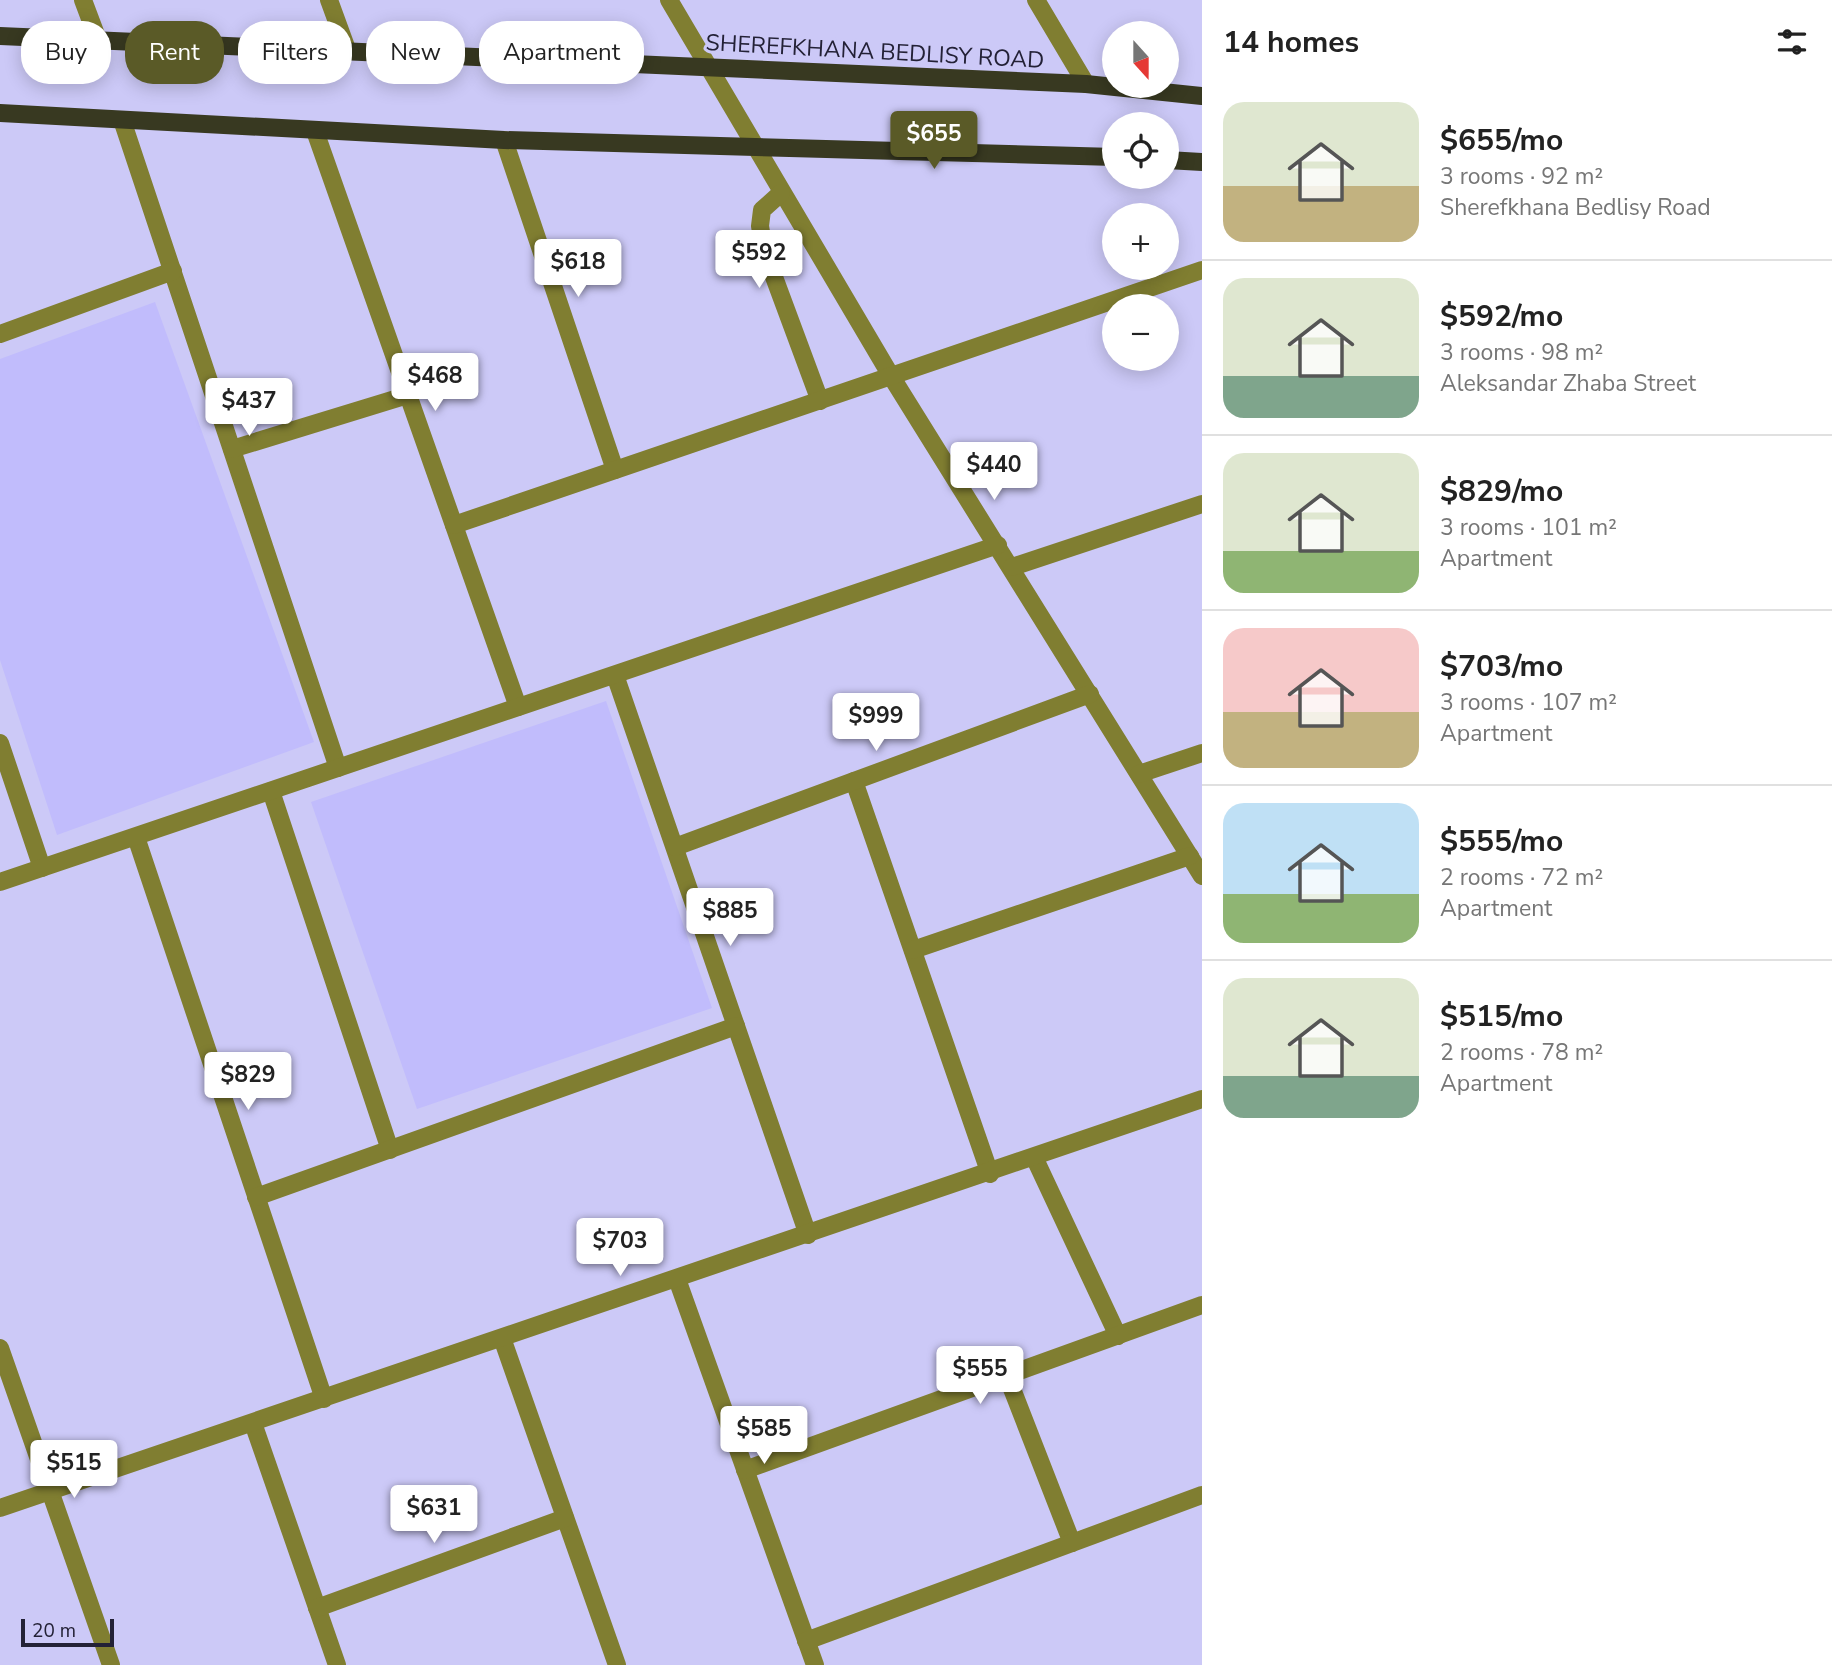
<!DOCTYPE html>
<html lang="en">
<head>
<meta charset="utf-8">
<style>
	:root { --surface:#fff; --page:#f2f2f2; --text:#222; --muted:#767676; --line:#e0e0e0; --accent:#5a5a27 }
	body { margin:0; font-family:"Nunito Sans",sans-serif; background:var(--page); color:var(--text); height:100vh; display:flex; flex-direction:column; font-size:26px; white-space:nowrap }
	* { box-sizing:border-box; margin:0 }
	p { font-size:23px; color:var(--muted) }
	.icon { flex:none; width:38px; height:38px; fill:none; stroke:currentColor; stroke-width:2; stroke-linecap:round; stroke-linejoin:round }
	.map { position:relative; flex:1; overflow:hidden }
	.sheet { display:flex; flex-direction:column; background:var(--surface); width:630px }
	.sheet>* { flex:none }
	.top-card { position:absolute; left:21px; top:21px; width:665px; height:63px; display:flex; gap:14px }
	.needle { width:46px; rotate:159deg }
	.buttons { position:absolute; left:1102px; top:21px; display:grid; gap:14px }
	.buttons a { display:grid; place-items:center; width:77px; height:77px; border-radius:50%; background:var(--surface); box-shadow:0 4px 18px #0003; font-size:35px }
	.scale { position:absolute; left:21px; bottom:18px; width:93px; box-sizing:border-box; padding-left:7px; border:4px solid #232136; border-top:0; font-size:19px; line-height:24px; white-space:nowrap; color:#232136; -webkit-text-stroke:5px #ccc9f7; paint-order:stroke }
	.price { position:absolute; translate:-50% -60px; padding:0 16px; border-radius:7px; background:#fff; color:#222; font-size:23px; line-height:46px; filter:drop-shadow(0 2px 4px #0008) }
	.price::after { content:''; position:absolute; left:50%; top:42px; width:21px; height:16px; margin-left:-10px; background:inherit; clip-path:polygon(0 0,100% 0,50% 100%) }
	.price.active { background:var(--accent); color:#fff }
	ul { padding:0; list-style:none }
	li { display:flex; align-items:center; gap:21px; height:175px; padding:0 21px }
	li+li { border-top:2px solid var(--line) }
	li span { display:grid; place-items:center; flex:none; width:196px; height:140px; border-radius:21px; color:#555 }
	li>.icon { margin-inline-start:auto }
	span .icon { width:84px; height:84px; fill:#fffc; stroke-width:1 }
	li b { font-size:30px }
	h2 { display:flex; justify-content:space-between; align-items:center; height:84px; padding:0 21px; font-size:30px }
	.tag { padding:0 24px; border-radius:28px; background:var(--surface); box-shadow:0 4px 18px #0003; font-size:24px; line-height:63px }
	.tag.active { background:var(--accent); color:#fff }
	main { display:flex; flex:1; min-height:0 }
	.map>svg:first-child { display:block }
	.built { fill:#c1bcfc }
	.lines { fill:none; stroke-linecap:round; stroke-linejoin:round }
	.minor { stroke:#807e31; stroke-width:18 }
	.major { stroke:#383921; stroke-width:18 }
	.labels { text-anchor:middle; stroke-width:6; stroke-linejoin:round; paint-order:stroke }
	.street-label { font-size:23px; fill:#232136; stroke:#ccc9f7 }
</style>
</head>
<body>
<main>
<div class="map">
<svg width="1202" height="1665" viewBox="0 0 1202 1665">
	<rect width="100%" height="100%" fill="#ccc9f7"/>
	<g class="built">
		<polygon points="155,302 314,742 57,835 0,660 0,359"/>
		<polygon points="606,701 712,1008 417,1109 311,802"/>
	</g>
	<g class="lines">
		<g class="minor">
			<polyline points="83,0 98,40"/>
			<polyline points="329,0 348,52"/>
			<polyline points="669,0 891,376 1202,876"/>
			<polyline points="1036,0 1086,84"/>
			<polyline points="122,120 338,768"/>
			<polyline points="315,131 518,707"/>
			<polyline points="504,140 615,470"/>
			<polyline points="781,193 762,210 760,226 764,250 820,401"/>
			<polyline points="0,334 173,271"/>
			<polyline points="232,449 408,395"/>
			<polyline points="454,525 1202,270"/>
			<polyline points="1012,567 1202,504"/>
			<polyline points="615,675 808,1235"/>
			<polyline points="0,743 42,868"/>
			<polyline points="1139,774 1202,753"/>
			<polyline points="854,781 990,1174"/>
			<polyline points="271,791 390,1150"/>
			<polyline points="136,837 324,1399"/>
			<polyline points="675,847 1090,694"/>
			<polyline points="0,882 998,545"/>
			<polyline points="913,950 1190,856"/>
			<polyline points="1035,1159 1118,1336"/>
			<polyline points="256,1197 736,1026"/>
			<polyline points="677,1279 815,1665"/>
			<polyline points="502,1338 617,1665"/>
			<polyline points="0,1348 111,1665"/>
			<polyline points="1007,1376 1072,1543"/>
			<polyline points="253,1423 337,1665"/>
			<polyline points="745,1470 1202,1305"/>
			<polyline points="0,1508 1202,1099"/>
			<polyline points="317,1608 565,1518"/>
			<polyline points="806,1641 1202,1495"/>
		</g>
		<g class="major">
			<polyline points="0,36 1086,84 1202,96"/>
			<polyline points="0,113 504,140 1115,157"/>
			<polyline points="1167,160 1202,162"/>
		</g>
	</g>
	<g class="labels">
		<g class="street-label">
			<text transform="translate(875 51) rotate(3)" y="8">SHEREFKHANA BEDLISY ROAD</text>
		</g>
	</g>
</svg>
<div class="buttons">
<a><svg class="needle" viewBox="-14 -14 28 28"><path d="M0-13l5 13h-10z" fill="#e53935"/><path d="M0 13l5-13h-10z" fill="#767676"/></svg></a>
<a><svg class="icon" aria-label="locate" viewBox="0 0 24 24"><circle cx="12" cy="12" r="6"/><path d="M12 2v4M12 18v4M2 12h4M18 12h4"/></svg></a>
<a>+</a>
<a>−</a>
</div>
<div class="scale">20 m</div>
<b class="price active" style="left:934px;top:171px">$655</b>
<b class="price" style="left:759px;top:290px">$592</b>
<b class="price" style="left:578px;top:299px">$618</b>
<b class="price" style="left:435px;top:413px">$468</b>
<b class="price" style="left:249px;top:438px">$437</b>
<b class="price" style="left:994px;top:502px">$440</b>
<b class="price" style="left:876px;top:753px">$999</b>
<b class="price" style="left:730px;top:948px">$885</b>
<b class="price" style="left:248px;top:1112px">$829</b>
<b class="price" style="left:620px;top:1278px">$703</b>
<b class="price" style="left:980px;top:1406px">$555</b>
<b class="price" style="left:764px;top:1466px">$585</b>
<b class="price" style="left:74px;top:1500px">$515</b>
<b class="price" style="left:434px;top:1545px">$631</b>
<div class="top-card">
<a class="tag">Buy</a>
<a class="tag active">Rent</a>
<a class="tag">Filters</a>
<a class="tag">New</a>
<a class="tag">Apartment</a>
</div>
</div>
<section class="sheet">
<h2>14 homes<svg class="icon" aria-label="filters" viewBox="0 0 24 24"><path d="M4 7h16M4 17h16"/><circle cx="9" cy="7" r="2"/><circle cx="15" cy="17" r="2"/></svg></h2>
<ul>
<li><span style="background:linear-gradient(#dfe7d0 60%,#c2b280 0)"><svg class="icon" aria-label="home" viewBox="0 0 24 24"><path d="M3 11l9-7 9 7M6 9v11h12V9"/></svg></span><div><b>$655/mo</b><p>3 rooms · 92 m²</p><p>Sherefkhana Bedlisy Road</p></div></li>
<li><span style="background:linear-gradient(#dfe7d0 70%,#7fa58c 0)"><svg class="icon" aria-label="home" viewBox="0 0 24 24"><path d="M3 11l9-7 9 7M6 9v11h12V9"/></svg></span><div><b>$592/mo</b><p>3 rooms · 98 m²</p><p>Aleksandar Zhaba Street</p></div></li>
<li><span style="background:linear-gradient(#dfe7d0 70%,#8fb573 0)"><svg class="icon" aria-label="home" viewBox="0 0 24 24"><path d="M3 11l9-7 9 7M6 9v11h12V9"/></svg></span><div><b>$829/mo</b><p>3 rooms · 101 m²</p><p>Apartment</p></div></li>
<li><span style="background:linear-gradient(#f6c9c9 60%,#c2b280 0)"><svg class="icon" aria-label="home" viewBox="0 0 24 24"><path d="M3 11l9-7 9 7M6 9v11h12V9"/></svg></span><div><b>$703/mo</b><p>3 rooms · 107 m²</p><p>Apartment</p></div></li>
<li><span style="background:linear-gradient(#bfe0f5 65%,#8fb573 0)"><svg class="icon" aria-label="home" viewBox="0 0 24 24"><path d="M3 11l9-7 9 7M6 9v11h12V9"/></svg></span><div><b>$555/mo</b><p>2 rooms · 72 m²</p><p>Apartment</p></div></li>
<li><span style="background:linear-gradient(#dfe7d0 70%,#7fa58c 0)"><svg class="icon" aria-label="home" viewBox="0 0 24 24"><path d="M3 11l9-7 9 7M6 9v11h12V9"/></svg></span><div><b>$515/mo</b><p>2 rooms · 78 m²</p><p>Apartment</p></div></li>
</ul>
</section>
</main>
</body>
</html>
